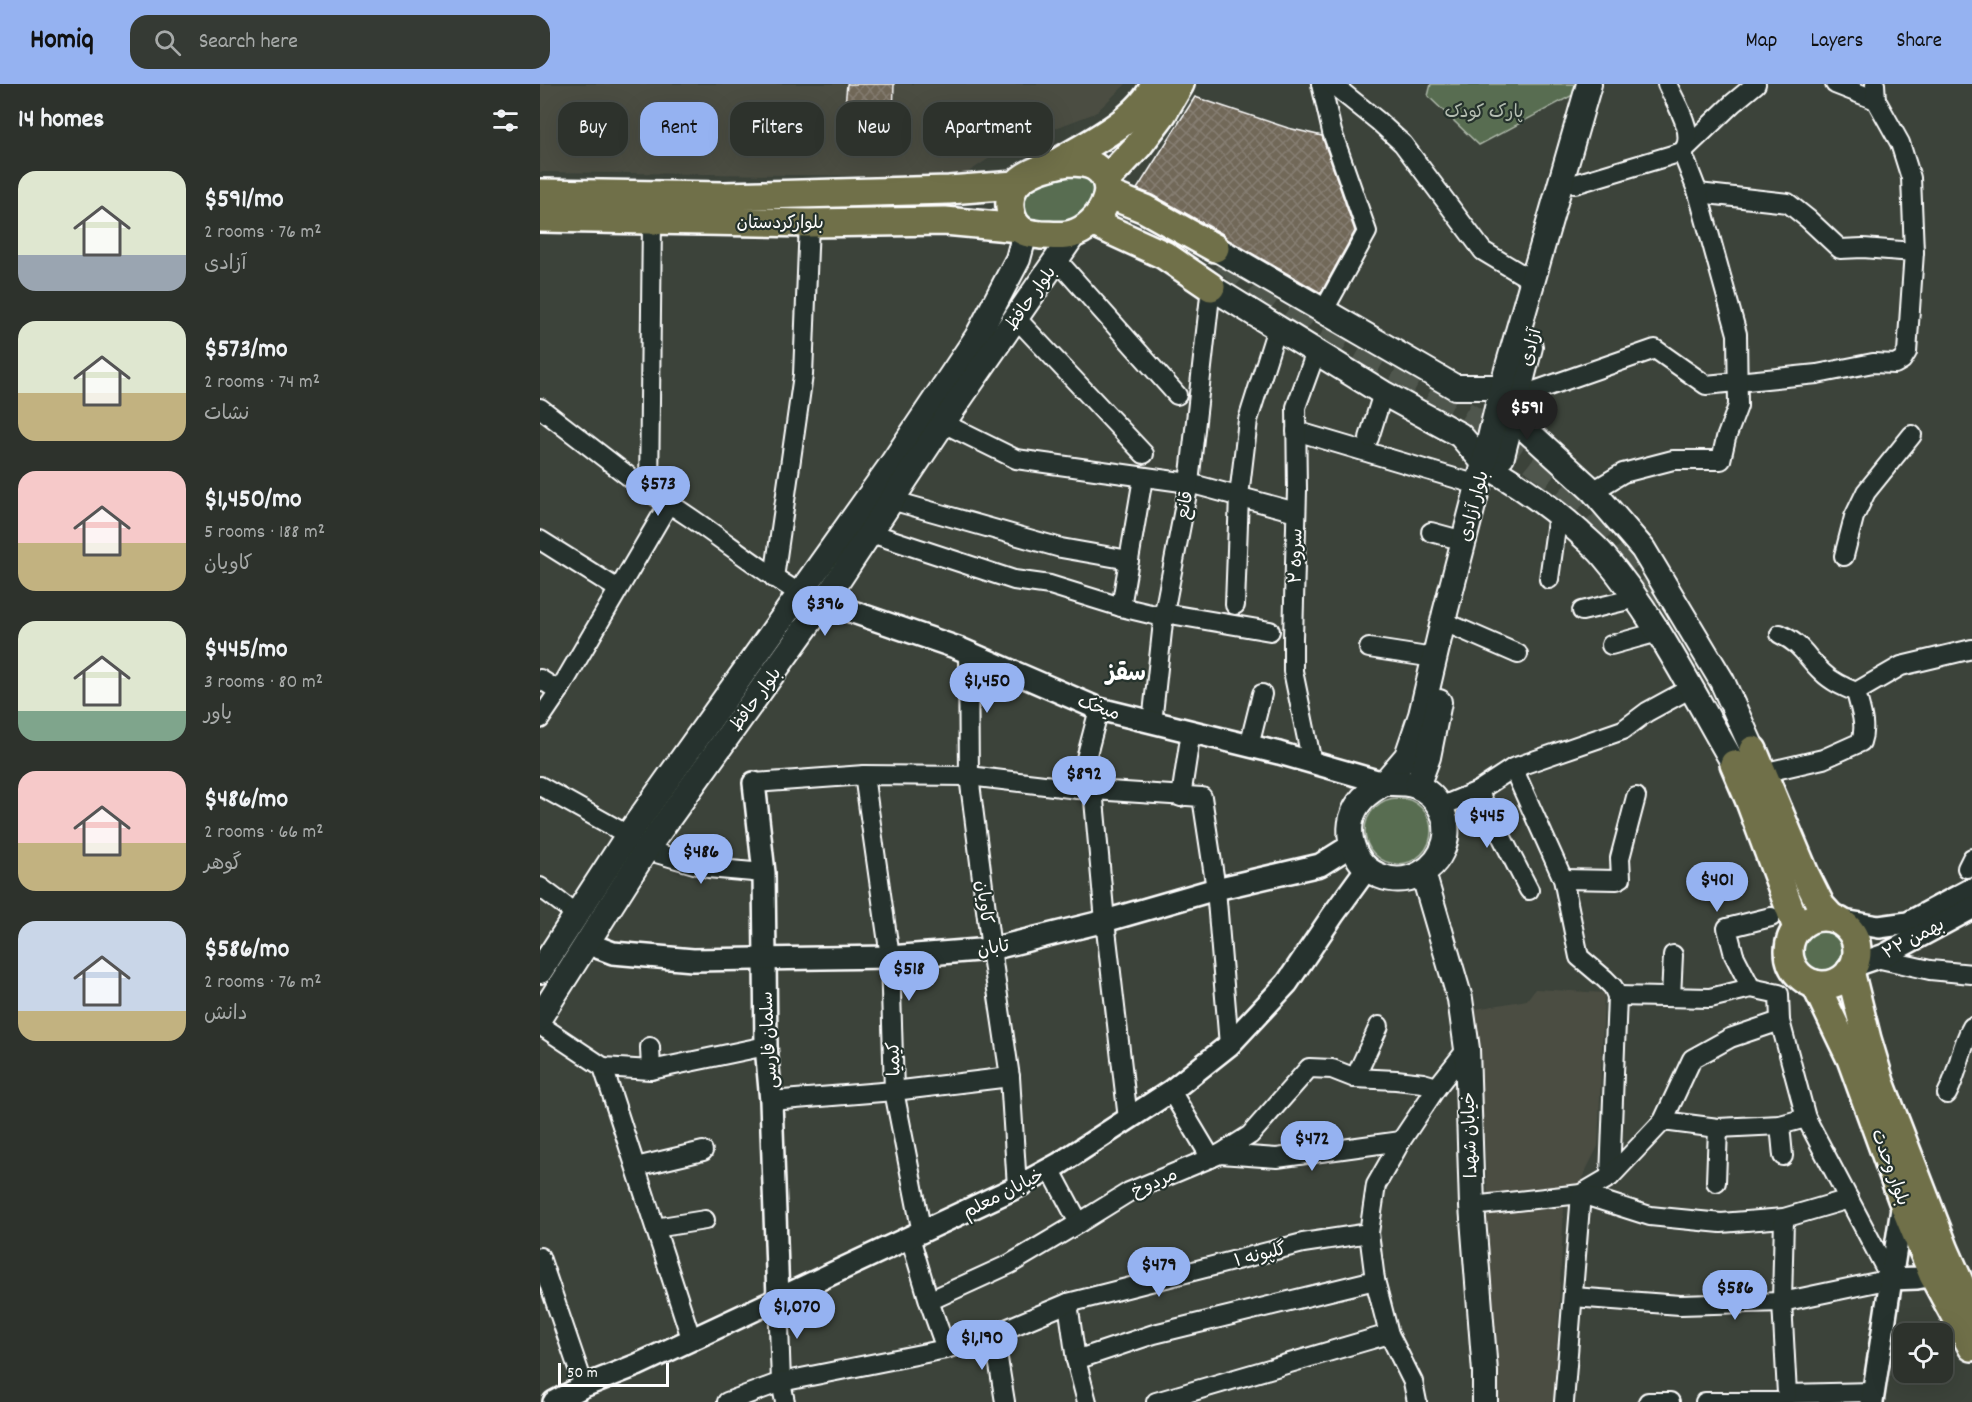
<!DOCTYPE html>
<html lang="en">
<head>
<meta charset="utf-8">
<style>
	:root { --surface:#2d322c; --page:#353a34; --text:#f1f3f6; --muted:#a7aaa9; --line:#484d48; --accent:#95b2f1 }
	body { margin:0; font-family:Dekko,"Playpen Sans Arabic",sans-serif; background:var(--page); color:var(--text); height:100vh; display:flex; flex-direction:column; font-size:22px; white-space:nowrap }
	* { box-sizing:border-box; margin:0 }
	p { font-size:20px; color:var(--muted) }
	.icon { flex:none; width:33px; height:33px; fill:none; stroke:currentColor; stroke-width:2; stroke-linecap:round; stroke-linejoin:round }
	.map { position:relative; flex:1; overflow:hidden }
	.side { display:flex; flex-direction:column; background:var(--surface); width:540px }
	.side>* { flex:none }
	.top-card { position:absolute; left:18px; top:18px; width:570px; height:54px; display:flex; gap:12px }
	.tools { position:absolute; left:1353px; top:1239px; display:grid; gap:12px }
	.tools a { display:grid; place-items:center; width:60px; height:60px; border-radius:12px; background:var(--surface); box-shadow:0 6px 24px #0002,0 0 0 2px var(--line); font-size:30px }
	.scale { position:absolute; left:18px; bottom:15px; width:111px; box-sizing:border-box; padding-left:6px; border:3px solid #fff; border-top:0; font-size:16px; line-height:21px; white-space:nowrap; color:#fff; -webkit-text-stroke:4px #26332d; paint-order:stroke }
	.price { position:absolute; translate:-50% -51px; padding:0 14px; border-radius:21px; background:var(--accent); color:#111; font-size:20px; line-height:39px; filter:drop-shadow(0 2px 3px #0008) }
	.price::after { content:''; position:absolute; left:50%; top:36px; width:18px; height:14px; margin-left:-9px; background:inherit; clip-path:polygon(0 0,100% 0,50% 100%) }
	.price.on { background:#222; color:#fff }
	ul { padding:0; list-style:none }
	li { display:flex; align-items:center; gap:18px; height:150px; padding:0 18px }
	li span { display:grid; place-items:center; flex:none; width:168px; height:120px; border-radius:18px; color:#555 }
	li>.icon { margin-inline-start:auto }
	span .icon { width:72px; height:72px; fill:#fffc; stroke-width:1 }
	li b { font-size:26px }
	h2 { display:flex; justify-content:space-between; align-items:center; height:72px; padding:0 18px; font-size:26px }
	.chip { padding:0 21px; border-radius:18px; background:var(--surface); box-shadow:0 6px 24px #0002,0 0 0 2px var(--line); font-size:21px; line-height:54px }
	.chip.on { background:var(--accent); color:#111 }
	header { display:flex; align-items:center; gap:36px; box-sizing:border-box; height:84px; padding:0 30px; background:var(--accent); color:#111 }
	header strong { font-size:28px }
	nav { display:flex; gap:33px; margin-inline-start:auto; font-size:21px }
	.search { width:420px; height:54px; background:var(--page); display:flex; align-items:center; gap:15px; box-sizing:border-box; padding:0 21px; border-radius:18px; color:var(--muted); font-size:22px }
	main { display:flex; flex:1; min-height:0 }
	.map>svg:first-child { display:block }
	.built { fill:#4c4e43 }
	.green { fill:#586d51; stroke:#acb6a8; stroke-width:1.5 }
	.building { fill:url(#building-cross-hatch); stroke:#fff; stroke-width:1.5 }
	.lines { fill:none; stroke-linecap:round; stroke-linejoin:round }
	.primary-tunnel { stroke:#50564e; stroke-width:27; stroke-dasharray:27 14; stroke-linecap:butt }
	.minor-casing { stroke:#fff; stroke-width:22 }
	.tertiary-casing { stroke:#fff; stroke-width:26 }
	.secondary-casing { stroke:#fff; stroke-width:28 }
	.primary-casing { stroke:#fff; stroke-width:32 }
	.minor { stroke:#26332d; stroke-width:18 }
	.tertiary { stroke:#26332d; stroke-width:21 }
	.secondary { stroke:#26332d; stroke-width:24 }
	.primary { stroke:#70704a; stroke-width:27 }
	.labels { text-anchor:middle; stroke-width:4.5; stroke-linejoin:round; paint-order:stroke }
	.park-label { font-size:18px; fill:#b4bdb1; stroke:#26332d }
	.street-label { font-size:18px; fill:#fff; stroke:#26332d }
	.district-label { font-size:24px; font-weight:bold; fill:#fff; stroke:#26332d }
</style>
</head>
<body>
<header>
<strong>Homiq</strong>
<div class="search"><svg class="icon" aria-label="search" viewBox="0 0 24 24"><circle cx="10" cy="10" r="6"/><path d="M15 15l6 6"/></svg>Search here</div>
<nav><a>Map</a><a>Layers</a><a>Share</a></nav>
</header>
<main>
<section class="side">
<h2>14 homes<svg class="icon" aria-label="filters" viewBox="0 0 24 24"><path d="M4 7h16M4 17h16"/><circle cx="9" cy="7" r="2"/><circle cx="15" cy="17" r="2"/></svg></h2>
<ul>
<li><span style="background:linear-gradient(#dfe7d0 70%,#9aa5b1 0)"><svg class="icon" aria-label="home" viewBox="0 0 24 24"><path d="M3 11l9-7 9 7M6 9v11h12V9"/></svg></span><div><b>$591/mo</b><p>2 rooms · 76 m²</p><p>آزادی</p></div></li>
<li><span style="background:linear-gradient(#dfe7d0 60%,#c2b280 0)"><svg class="icon" aria-label="home" viewBox="0 0 24 24"><path d="M3 11l9-7 9 7M6 9v11h12V9"/></svg></span><div><b>$573/mo</b><p>2 rooms · 74 m²</p><p>نشات</p></div></li>
<li><span style="background:linear-gradient(#f6c9c9 60%,#c2b280 0)"><svg class="icon" aria-label="home" viewBox="0 0 24 24"><path d="M3 11l9-7 9 7M6 9v11h12V9"/></svg></span><div><b>$1,450/mo</b><p>5 rooms · 188 m²</p><p>کاویان</p></div></li>
<li><span style="background:linear-gradient(#dfe7d0 75%,#7fa58c 0)"><svg class="icon" aria-label="home" viewBox="0 0 24 24"><path d="M3 11l9-7 9 7M6 9v11h12V9"/></svg></span><div><b>$445/mo</b><p>3 rooms · 80 m²</p><p>یاور</p></div></li>
<li><span style="background:linear-gradient(#f6c9c9 60%,#c2b280 0)"><svg class="icon" aria-label="home" viewBox="0 0 24 24"><path d="M3 11l9-7 9 7M6 9v11h12V9"/></svg></span><div><b>$486/mo</b><p>2 rooms · 66 m²</p><p>گوهر</p></div></li>
<li><span style="background:linear-gradient(#c9d6e8 75%,#c2b280 0)"><svg class="icon" aria-label="home" viewBox="0 0 24 24"><path d="M3 11l9-7 9 7M6 9v11h12V9"/></svg></span><div><b>$586/mo</b><p>2 rooms · 76 m²</p><p>دانش</p></div></li>
</ul>
</section>
<div class="map">
<svg width="1432" height="1318" viewBox="0 0 1432 1318">
	<defs>
		<pattern id="building-cross-hatch" width="8" height="8" patternUnits="userSpaceOnUse" patternTransform="scale(1.5)"><rect width="8" height="8" fill="#716759"/><path d="M0 0l8 8M0 8l8-8" fill="none" stroke="#867e72"/></pattern>
	</defs>
	<rect width="100%" height="100%" fill="#3c433a"/>
	<filter id="ink" filterUnits="userSpaceOnUse"><feTurbulence type="fractalNoise" baseFrequency=".0167" numOctaves="2"/><feDisplacementMap in="SourceGraphic" scale="12" xChannelSelector="R" yChannelSelector="G"/><feConvolveMatrix kernelMatrix="1 2 1 2 8 2 1 2 1" color-interpolation-filters="sRGB"/></filter>
	<g filter="url(#ink)">
		<g class="built">
			<polygon points="0,0 586,0 555,29 466,63 421,93 0,88"/>
			<polygon points="995,905 1064,909 1058,1062 1036,1106 948,1113 936,925 987,916"/>
			<polygon points="1024,1122 1014,1318 958,1318 943,1131"/>
		</g>
		<g class="green">
			<polygon points="891,0 1047,0 1046,4 939,61 888,12"/>
			<polygon points="525,86 552,95 557,110 542,131 515,140 501,140 488,133 482,120 487,107"/>
			<circle cx="858" cy="747" r="33"/>
			<circle cx="1282" cy="868" r="26"/>
		</g>
		<g class="building">
			<polygon points="307,0 354,0 352,66 301,64"/>
			<polygon points="655,13 748,44 782,52 815,147 781,209 687,155 683,150 613,111 597,105"/>
		</g>
		<g class="lines">
			<path class="primary-tunnel" d="M685 174 726 213 771 244 903 319C926 330 945 344 966 358 975 364 984 369 993 376 1047 416 1092 470 1128 527"/>
			<defs>
				<g id="minor">
					<polyline points="781,0 792,48 827,148 784,226"/>
					<polyline points="792,0 838,37 863,60 943,167 988,194 994,195"/>
					<polyline points="1295,0 1336,16"/>
					<polyline points="1147,63 1193,19 1216,0"/>
					<polyline points="1035,100 1142,68"/>
					<polyline points="1158,109 1248,119 1268,135 1300,165 1323,164 1374,168"/>
					<polyline points="516,175 637,311"/>
					<polyline points="476,234 604,370"/>
					<polyline points="977,313 1115,265 1166,301 1277,290 1333,279 1355,280 1362,276 1367,268 1374,168 1371,94 1360,59 1336,16 1335,0"/>
					<path d="M0 324 109 408C162 437 207 478 259 509"/>
					<polyline points="403,339 476,375 649,399 756,428"/>
					<polyline points="756,347 938,401"/>
					<polyline points="829,354 843,309"/>
					<path d="M1053 407 1083 389 1133 376H1181L1186 354 1198 322 1197 250 1158 109 1142 68C1158 52 1135 18 1127 0"/>
					<polyline points="109,408 112,136"/>
					<polyline points="351,416 521,464 589,476"/>
					<polyline points="891,448 924,457"/>
					<polyline points="331,449 474,496 510,501 581,523 623,533"/>
					<polyline points="0,456 78,505"/>
					<polyline points="1304,472 1314,433 1326,408 1372,351"/>
					<polyline points="234,494 263,291 269,139"/>
					<polyline points="1009,495 1018,430"/>
					<polyline points="695,521 699,412 708,336 737,244"/>
					<polyline points="581,523 603,394"/>
					<polyline points="1042,527 1097,514"/>
					<polyline points="624,529 730,547"/>
					<polyline points="916,543 978,570"/>
					<path d="M1240 550C1263 561 1265 572 1282 588 1292 598 1304 603 1316 608"/>
					<polyline points="1071,561 1118,548"/>
					<polyline points="829,564 894,574"/>
					<polyline points="428,568 429,692 451,865 470,993 477,1103"/>
					<polyline points="0,595 19,607"/>
					<polyline points="0,635 19,607 129,419"/>
					<polyline points="612,639 624,529 649,399 671,203"/>
					<polyline points="709,662 722,610"/>
					<polyline points="772,679 753,587 753,554 757,406 756,323 776,268"/>
					<polyline points="973,684 1023,795 1039,873 1065,895 1073,903 1077,912 1070,1093"/>
					<path d="M1222 689 1283 675 1321 658C1327 641 1320 625 1316 608L1361 582 1432 565"/>
					<polyline points="324,691 350,873 354,1007 382,1149"/>
					<polyline points="214,699 324,691 429,692 538,705 662,713 676,805 689,961"/>
					<polyline points="0,702 88,751"/>
					<polyline points="538,705 559,625"/>
					<polyline points="553,705 565,837 588,1035"/>
					<polyline points="938,707 989,806"/>
					<polyline points="641,713 651,647"/>
					<polyline points="900,723 938,707 973,684 1083,646 1107,628 1140,610"/>
					<polyline points="106,766 168,784 224,789"/>
					<polyline points="1427,784 1432,774"/>
					<polyline points="1023,795 1077,796 1081,794 1080,774 1096,713"/>
					<polyline points="0,803 36,830"/>
					<polyline points="1336,874 1390,886 1432,890"/>
					<polyline points="1211,904 1194,871 1187,844 1231,833"/>
					<polyline points="1131,913 1133,871"/>
					<polyline points="0,941 63,983 151,1254"/>
					<polyline points="110,963 111,986"/>
					<polyline points="63,983 111,986 226,962"/>
					<polyline points="815,994 839,942"/>
					<polyline points="631,1007 671,1074"/>
					<path d="M1407 1010C1419 988 1420 963 1432 943"/>
					<polyline points="231,1017 354,1007 470,993"/>
					<polyline points="1123,1037 1178,1044 1240,1041 1266,1034"/>
					<polyline points="1240,1041 1243,1072"/>
					<polyline points="680,1070 710,1051 769,984 792,985 815,994 856,996 883,999 897,1003 927,965"/>
					<polyline points="96,1083 163,1067"/>
					<polyline points="515,1094 539,1139"/>
					<polyline points="1176,1098 1178,1044"/>
					<polyline points="932,1122 1041,1110 1070,1093 1123,1037 1152,975 1190,954 1240,937 1239,910 1211,904 1170,914 1077,912"/>
					<polyline points="115,1144 165,1136"/>
					<polyline points="370,1153 389,1217 406,1265"/>
					<polyline points="0,1173 44,1302"/>
					<polyline points="1033,1213 1140,1221 1242,1218 1351,1195 1266,1034 1240,937"/>
					<polyline points="238,1214 241,1298 245,1318"/>
					<polyline points="389,1217 470,1180 539,1139 589,1108 680,1070 737,1074 861,1057"/>
					<polyline points="528,1219 536,1276 547,1318"/>
					<polyline points="454,1250 465,1318"/>
					<polyline points="536,1276 614,1250 835,1196"/>
					<polyline points="1247,1310 1333,1308"/>
					<polyline points="187,1318 241,1298 406,1265 454,1250 528,1219 763,1159 829,1149"/>
					<polyline points="616,1318 849,1250"/>
					<polyline points="877,1318 873,1298 849,1250 835,1196 829,1149 836,1101 861,1057 897,1003"/>
					<polyline points="1024,1318 1041,1110 1110,1132 1181,1139 1244,1134 1309,1115"/>
					<polyline points="1108,1318 1130,1318"/>
					<polyline points="1165,1318 1242,1318"/>
					<polyline points="1242,1318 1247,1310 1242,1218 1244,1134"/>
				</g>
				<g id="tertiary">
					<polyline points="284,518 418,564 559,625 739,669 844,699"/>
					<polyline points="214,699 224,789 226,962 231,1017 238,1214"/>
					<polyline points="1298,836 1339,843 1368,839 1432,805"/>
					<polyline points="46,859 73,869 153,876 350,873 451,865 565,837 676,805 780,781 812,761"/>
					<polyline points="1313,882 1345,871 1432,824"/>
					<polyline points="1351,1195 1377,1194 1393,1191"/>
					<polyline points="14,1318 44,1302 97,1281 477,1103 519,1080 631,1007 689,961 747,899 793,831 827,784"/>
					<polyline points="1332,1318 1363,1118"/>
				</g>
				<g id="secondary">
					<polyline points="675,164 915,303 962,303"/>
					<polyline points="671,203 843,309 920,351 944,379"/>
					<polyline points="972,333 1053,407 1103,465 1182,597 1213,666"/>
					<polyline points="962,372 990,263"/>
					<path d="M957 388C987 406 1013 425 1039 448 1046 455 1055 462 1062 470 1116 533 1152 608 1194 680"/>
					<polyline points="844,699 867,672 881,631 905,529 944,379 962,303 1049,0"/>
					<path d="M844 699C854 699 866 698 876 702 897 710 911 735 905 758 898 786 868 803 840 792 812 781 801 744 819 719 825 710 835 705 844 699Z"/>
					<polyline points="877,702 888,673 899,618"/>
					<polyline points="883,789 920,915 927,965 932,1122 945,1288 945,1318"/>
					<polyline points="0,887 88,751 349,384 437,253 478,175 485,149"/>
					<polyline points="0,933 106,766 284,518 403,339 534,150"/>
				</g>
				<g id="primary">
					<path d="M529 78C538 78 547 78 555 83 584 102 558 143 532 150 522 153 511 151 501 151 495 150 488 150 483 147 469 139 466 115 475 102 486 87 511 81 529 78Z"/>
					<path d="M517 79C548 60 601 35 615 0"/>
					<polyline points="566,96 598,62 623,29 640,0"/>
					<polyline points="0,109 184,112 409,106 475,101"/>
					<polyline points="568,110 605,125 675,164"/>
					<polyline points="0,134 269,139 405,137 479,144"/>
					<polyline points="554,139 624,171 671,203"/>
					<polyline points="1213,666 1265,790 1281,822 1292,834"/>
					<polyline points="1194,680 1209,715 1257,844"/>
					<circle cx="1283" cy="867" r="34"/>
					<polyline points="1310,887 1327,955 1340,998 1405,1166 1432,1227"/>
					<polyline points="1275,900 1311,975 1363,1118 1393,1191 1432,1263"/>
				</g>
			</defs>
			<use href="#minor" class="minor-casing"/>
			<use href="#tertiary" class="tertiary-casing"/>
			<use href="#secondary" class="secondary-casing"/>
			<use href="#primary" class="primary-casing"/>
			<use href="#minor" class="minor"/>
			<use href="#tertiary" class="tertiary"/>
			<use href="#secondary" class="secondary"/>
			<use href="#primary" class="primary"/>
		</g>
	</g>
	<g class="labels">
		<g class="park-label">
			<text x="944" y="33">پارک کودک</text>
		</g>
		<g class="street-label">
			<text x="240" y="144">بلوارکردستان</text>
			<text transform="translate(490 214) rotate(-55)" y="6">بلوار حافظ</text>
			<text transform="translate(990 263) rotate(-75)" y="6">آزادی</text>
			<text transform="translate(644 421) rotate(-79)" y="6">قانع</text>
			<text transform="translate(933 422) rotate(-75)" y="6">بلوار آزادی</text>
			<text transform="translate(755 472) rotate(-89)" y="6">سروه ۲</text>
			<text transform="translate(215 615) rotate(-54)" y="6">بلوار حافظ</text>
			<text transform="translate(559 623) rotate(19)" y="6">میخک</text>
			<text transform="translate(445 818) rotate(83)" y="6">کاویان</text>
			<text transform="translate(1373 854) rotate(-28)" y="6">۲۲ بهمن</text>
			<text transform="translate(453 863) rotate(-10)" y="6">تابان</text>
			<text transform="translate(228 956) rotate(-93)" y="6">سلمان فارسی</text>
			<text transform="translate(353 975) rotate(-92)" y="6">کیمیا</text>
			<text transform="translate(929 1051) rotate(-92)" y="6">خیابان شهدا</text>
			<text transform="translate(1351 1083) rotate(70)" y="6">بلوار وحدت</text>
			<text transform="translate(614 1098) rotate(-23)" y="6">مردوخ</text>
			<text transform="translate(463 1109) rotate(-27)" y="6">خیابان معلم</text>
			<text transform="translate(720 1170) rotate(-14)" y="6">گلپونه ۱</text>
		</g>
		<g class="district-label">
			<text x="586" y="596">سقز</text>
		</g>
	</g>
</svg>
<div class="tools">
<a><svg class="icon" aria-label="locate" viewBox="0 0 24 24"><circle cx="12" cy="12" r="6"/><path d="M12 2v4M12 18v4M2 12h4M18 12h4"/></svg></a>
</div>
<div class="scale">50 m</div>
<b class="price on" style="left:987px;top:357px">$591</b>
<b class="price" style="left:118px;top:433px">$573</b>
<b class="price" style="left:285px;top:553px">$396</b>
<b class="price" style="left:447px;top:630px">$1,450</b>
<b class="price" style="left:544px;top:723px">$892</b>
<b class="price" style="left:947px;top:765px">$445</b>
<b class="price" style="left:161px;top:801px">$486</b>
<b class="price" style="left:1177px;top:829px">$401</b>
<b class="price" style="left:369px;top:918px">$518</b>
<b class="price" style="left:772px;top:1088px">$472</b>
<b class="price" style="left:619px;top:1214px">$479</b>
<b class="price" style="left:1195px;top:1237px">$586</b>
<b class="price" style="left:257px;top:1256px">$1,070</b>
<b class="price" style="left:442px;top:1287px">$1,190</b>
<div class="top-card">
<a class="chip">Buy</a>
<a class="chip on">Rent</a>
<a class="chip">Filters</a>
<a class="chip">New</a>
<a class="chip">Apartment</a>
</div>
</div>
</main>
</body>
</html>
